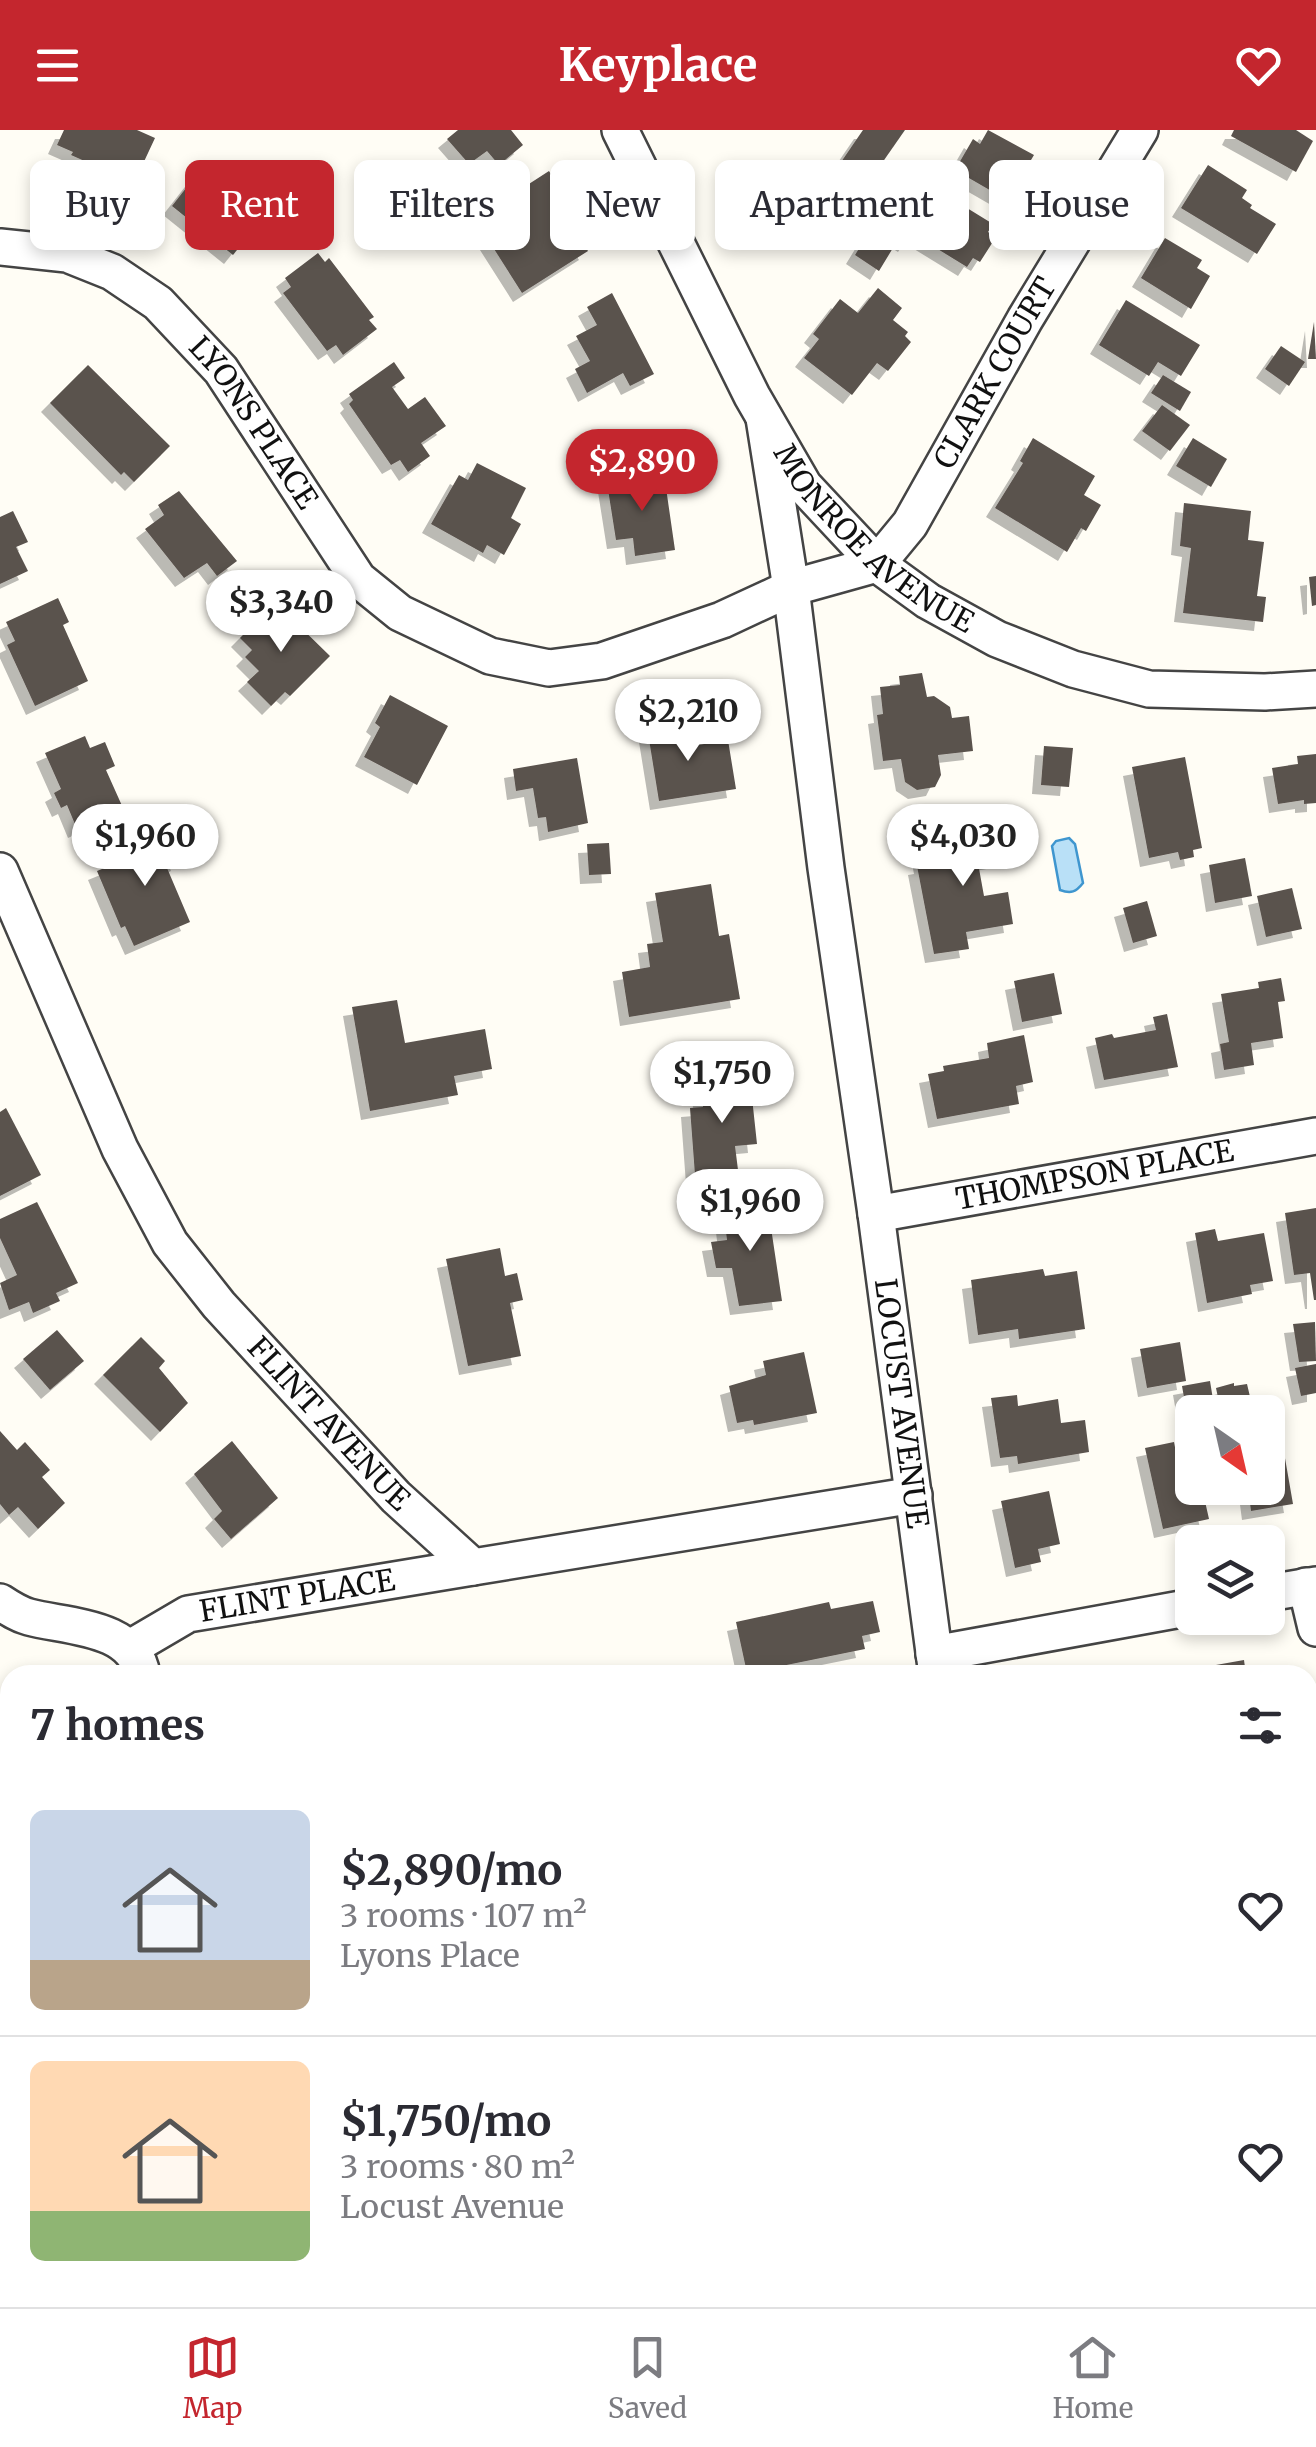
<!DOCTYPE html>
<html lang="en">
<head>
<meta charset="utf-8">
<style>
	:root { --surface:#fff; --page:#f2f2f3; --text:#2b2b33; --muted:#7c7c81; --line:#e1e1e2; --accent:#c4262e }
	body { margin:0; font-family:Merriweather,serif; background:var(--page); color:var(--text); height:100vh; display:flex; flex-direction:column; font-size:38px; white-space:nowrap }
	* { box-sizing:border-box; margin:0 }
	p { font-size:32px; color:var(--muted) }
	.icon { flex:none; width:55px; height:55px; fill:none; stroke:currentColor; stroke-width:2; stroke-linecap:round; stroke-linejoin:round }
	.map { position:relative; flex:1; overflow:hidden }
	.details { position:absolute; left:0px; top:1535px; width:1318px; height:642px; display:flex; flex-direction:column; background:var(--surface); border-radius:30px 30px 0 0; box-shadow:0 5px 15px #0003 }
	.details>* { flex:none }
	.top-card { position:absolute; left:30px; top:30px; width:1258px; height:90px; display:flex; gap:20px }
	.needle { width:65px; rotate:146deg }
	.tools { position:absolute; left:1175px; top:1265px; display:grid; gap:20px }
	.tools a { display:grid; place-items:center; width:110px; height:110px; border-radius:15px; background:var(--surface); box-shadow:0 5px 15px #0003; font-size:50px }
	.price { position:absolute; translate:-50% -85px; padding:0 22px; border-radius:35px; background:#fff; color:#222; font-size:32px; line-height:65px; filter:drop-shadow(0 2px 5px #0008) }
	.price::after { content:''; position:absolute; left:50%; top:60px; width:30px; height:22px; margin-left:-15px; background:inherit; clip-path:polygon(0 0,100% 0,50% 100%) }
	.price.selected { background:var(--accent); color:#fff }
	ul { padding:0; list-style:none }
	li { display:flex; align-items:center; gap:30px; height:250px; padding:0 30px }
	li+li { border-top:2px solid var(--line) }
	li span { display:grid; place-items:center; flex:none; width:280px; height:200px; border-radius:15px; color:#555 }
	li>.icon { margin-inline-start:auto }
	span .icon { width:120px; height:120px; fill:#fffc; stroke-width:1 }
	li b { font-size:42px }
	h2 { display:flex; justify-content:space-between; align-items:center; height:120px; padding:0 30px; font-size:42px }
	.pill { padding:0 35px; border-radius:15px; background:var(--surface); box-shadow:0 5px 15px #0003; font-size:35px; line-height:90px }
	.pill.selected { background:var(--accent); color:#fff }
	header { display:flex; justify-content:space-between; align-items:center; height:130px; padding:0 30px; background:var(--accent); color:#fff; font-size:45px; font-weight:700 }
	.tabs { display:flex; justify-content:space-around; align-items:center; height:140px; border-top:2px solid var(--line); background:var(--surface); font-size:28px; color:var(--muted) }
	.tabs a { display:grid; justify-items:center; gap:5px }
	.tabs .selected { color:var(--accent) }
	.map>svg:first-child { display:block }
	.green { fill:#d5ebbd }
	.water { fill:#b9e0f7; stroke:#3f96cf; stroke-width:2.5 }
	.building { fill:#5a524d; filter:url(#shadow) }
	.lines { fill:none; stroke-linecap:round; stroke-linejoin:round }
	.street-casing { stroke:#444; stroke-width:40 }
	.street { stroke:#fff; stroke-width:35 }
	.labels { text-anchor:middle; stroke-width:10; stroke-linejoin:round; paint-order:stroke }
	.street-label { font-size:30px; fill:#111; stroke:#fff }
</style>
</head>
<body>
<header><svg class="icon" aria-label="menu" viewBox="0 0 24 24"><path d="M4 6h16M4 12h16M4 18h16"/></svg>Keyplace<svg class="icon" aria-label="heart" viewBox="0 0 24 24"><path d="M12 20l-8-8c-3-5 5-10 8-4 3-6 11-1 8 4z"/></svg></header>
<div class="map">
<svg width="1316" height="2177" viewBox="0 0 1316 2177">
	<defs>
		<filter id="shadow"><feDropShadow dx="-9" dy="9" stdDeviation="0" flood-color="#0004"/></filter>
	</defs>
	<rect width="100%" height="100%" fill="#fffdf5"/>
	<polygon class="green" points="55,2168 271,2168 274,2177 44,2177"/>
	<path class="water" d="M1069 708 1075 714 1083 753C1076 762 1071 764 1060 760L1052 716 1056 711Z"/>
	<g class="building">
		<polygon points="64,0 137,0 155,8 134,53 71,25 73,22 57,15"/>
		<polygon points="458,0 511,0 523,15 499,35 487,21 469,34 447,9"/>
		<polygon points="863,0 905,0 843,89 815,70"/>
		<polygon points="988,0 1034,25 1007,70 955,40 973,9 980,14"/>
		<polygon points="1234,0 1296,0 1313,11 1296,42 1231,6"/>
		<polygon points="208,30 269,80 233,125 172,76"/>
		<polygon points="1208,35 1247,60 1242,68 1252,75 1250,78 1276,94 1257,124 1181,78"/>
		<polygon points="549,41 584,95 575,100 588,121 522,163 475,89"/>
		<polygon points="926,65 949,79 954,70 993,94 988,102 996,107 980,132 973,128 967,137 923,110 930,99 911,88"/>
		<polygon points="885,76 918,96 907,113 899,108 879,141 855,125"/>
		<polygon points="1165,108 1202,130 1197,138 1210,146 1191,179 1141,148"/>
		<polygon points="318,123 325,132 329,128 374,187 369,190 377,199 343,225 336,215 327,221 283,163 291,157 285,148"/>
		<polygon points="878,158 902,178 893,190 908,202 905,206 911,212 888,241 877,233 852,265 804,228 819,209 813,204 840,169 858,183"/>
		<polygon points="612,163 654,244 630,256 623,243 587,263 575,239 590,231 576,206 597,195 587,177"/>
		<polygon points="1126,170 1200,215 1181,246 1158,232 1149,246 1099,215"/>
		<polygon points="1314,192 1316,229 1308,229"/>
		<polygon points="1281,216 1305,232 1289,256 1265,239"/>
		<polygon points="394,232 405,248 392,257 408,279 425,267 446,296 421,313 430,326 408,342 400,330 391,335 349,274 353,270 349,264"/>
		<polygon points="88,235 170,316 134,352 124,342 121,345 50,273"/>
		<polygon points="1163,245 1191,262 1180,281 1151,263"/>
		<polygon points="1162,275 1190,295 1170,321 1142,301"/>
		<polygon points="1033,308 1095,346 1084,365 1101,375 1086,401 1081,398 1067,422 995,378 1023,333 1020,331"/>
		<polygon points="1193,308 1227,329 1211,357 1176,336"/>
		<polygon points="477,333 526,358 511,388 521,394 504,425 487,415 483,423 431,394 459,345 468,350"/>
		<polygon points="664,344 675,420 635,426 633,408 616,410 607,353"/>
		<polygon points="179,361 237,431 217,446 207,433 184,448 145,399 164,385 158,375"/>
		<polygon points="1184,373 1251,381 1248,410 1264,412 1257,466 1266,467 1263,492 1183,483 1191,418 1180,416"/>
		<polygon points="13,381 28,412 16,417 28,441 0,454 0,387"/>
		<polygon points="1316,446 1316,475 1312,476 1309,447"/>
		<polygon points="58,468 69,492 63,495 88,551 35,576 7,515 15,511 6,492"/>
		<polygon points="272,476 283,487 287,484 330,526 290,566 285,562 271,576 247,552 259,541 245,527 252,520 240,508"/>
		<polygon points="922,543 927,567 934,566 950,577 952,588 969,586 973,621 938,625 941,645 935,657 917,660 905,652 901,629 883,631 877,585 883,584 880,557 900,555 899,546"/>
		<polygon points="390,565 448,596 417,655 364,627 380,597 375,593"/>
		<polygon points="682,591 686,617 728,610 736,659 659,671 647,597"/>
		<polygon points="85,606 90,618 105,612 115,636 106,640 123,678 77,699 67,675 61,678 54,663 61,659 45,623"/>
		<polygon points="1044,616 1073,618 1069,657 1041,655"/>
		<polygon points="1316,624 1316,673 1304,674 1304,670 1278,674 1272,638 1298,634 1297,626"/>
		<polygon points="1185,627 1202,718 1193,720 1194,727 1180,730 1178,722 1149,728 1132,637"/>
		<polygon points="577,628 588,693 548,702 546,687 538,688 533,658 516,661 513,639"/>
		<polygon points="1008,697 1013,727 978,733 984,766 1008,762 1013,794 966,802 969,819 934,824 917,736 923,735 920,719 964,712 963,705"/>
		<polygon points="165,698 180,732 167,738 190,792 134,816 125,796 121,798 97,741 129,728 124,717"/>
		<polygon points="609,713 611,744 589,745 587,714"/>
		<polygon points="1245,728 1252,766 1215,773 1209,735"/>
		<polygon points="711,754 719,806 729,804 740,869 629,887 622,842 650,837 647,814 663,812 655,763"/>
		<polygon points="1292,758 1302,799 1266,807 1257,766"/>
		<polygon points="1147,771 1157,806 1133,813 1123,778"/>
		<polygon points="1054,843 1062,884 1022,892 1014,851"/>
		<polygon points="1281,848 1285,871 1278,872 1283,908 1251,913 1254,935 1224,940 1220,914 1229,912 1221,864 1259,858 1258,852"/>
		<polygon points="397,870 405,913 485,899 492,939 454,946 458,965 370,981 352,877"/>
		<polygon points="1167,884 1178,937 1104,950 1095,908 1112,904 1114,908 1156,900 1153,887"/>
		<polygon points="1024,905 1033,952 1016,956 1019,974 937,989 928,944 944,941 943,936 989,928 987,913"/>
		<polygon points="750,949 757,1014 735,1016 738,1040 695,1045 690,978 703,977 701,960 711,959 711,953"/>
		<polygon points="6,978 41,1045 0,1066 0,982"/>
		<polygon points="767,1071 782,1171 739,1176 732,1138 716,1138 711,1112 727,1110 723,1077"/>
		<polygon points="37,1072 78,1153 56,1163 60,1171 33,1183 29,1172 9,1180 0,1153 17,1145 0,1108 0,1089"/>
		<polygon points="1316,1078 1316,1170 1314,1170 1310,1143 1294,1145 1285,1083"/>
		<polygon points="1215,1099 1218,1111 1264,1103 1273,1151 1250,1155 1252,1164 1207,1173 1195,1103"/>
		<polygon points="500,1118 505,1146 517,1143 523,1170 510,1173 521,1226 468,1236 446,1129"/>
		<polygon points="1043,1139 1045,1146 1077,1141 1085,1199 1019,1209 1018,1199 978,1205 971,1150"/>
		<polygon points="1315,1192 1316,1231 1299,1232 1293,1194"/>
		<polygon points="57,1200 84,1231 50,1260 23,1229"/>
		<polygon points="141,1207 165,1231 159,1238 188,1273 160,1302 103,1245"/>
		<polygon points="1180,1212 1186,1251 1147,1258 1140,1219"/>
		<polygon points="804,1222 817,1283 754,1295 753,1290 737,1293 729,1256 766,1245 763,1231"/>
		<polygon points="1316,1234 1316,1263 1301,1266 1295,1238"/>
		<polygon points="1210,1251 1215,1282 1192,1282 1192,1289 1188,1290 1182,1256"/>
		<polygon points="1234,1253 1234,1256 1247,1254 1251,1271 1238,1274 1240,1280 1221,1282 1216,1258"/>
		<polygon points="1017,1265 1018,1276 1058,1269 1061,1293 1085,1290 1089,1322 1018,1334 1017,1326 1000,1328 991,1268"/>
		<polygon points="0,1301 17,1320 25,1312 50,1340 42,1347 65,1373 38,1399 18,1377 9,1385 0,1374"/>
		<polygon points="232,1311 278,1368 231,1409 214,1389 222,1381 194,1344"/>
		<polygon points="1282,1311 1293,1374 1251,1381 1248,1358 1268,1358 1268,1314"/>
		<polygon points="1174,1312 1179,1338 1192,1335 1192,1358 1202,1358 1209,1389 1163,1399 1145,1318"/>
		<polygon points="1049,1361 1060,1414 1038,1419 1041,1432 1015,1438 1001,1371"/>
		<polygon points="873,1471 880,1502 862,1506 865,1519 747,1543 736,1492 829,1472 831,1479"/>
		<polygon points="1244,1530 1246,1545 1171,1545 1171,1543"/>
		<polygon points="0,1621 10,1622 10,1779 0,1779"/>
		<polygon points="1314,1829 1316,1858 1308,1860 1308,1830"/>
		<polygon points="1311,1880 1316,1905 1316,1946 1308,1948 1308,1881"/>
		<polygon points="0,1917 10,1923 8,1980 0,1975"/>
		<polygon points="1316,1966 1316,2037 1308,2039 1308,1968"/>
		<polygon points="1316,2051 1316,2120 1308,2122 1308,2053"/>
		<polygon points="1316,2139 1316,2177 1298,2177 1297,2168 1308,2168 1308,2140"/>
		<polygon points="382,2168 433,2168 435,2177 384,2177"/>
		<polygon points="678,2168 752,2168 750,2177 676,2177"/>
		<polygon points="1138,2168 1159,2168 1161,2177 1094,2177"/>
	</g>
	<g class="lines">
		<defs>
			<g id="street">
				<path id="s1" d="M620 0 752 266 804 356 877 434 928 471 997 509 1073 539 1149 559 1265 562 1316 559"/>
				<path id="s2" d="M0 117 67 124 112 142 158 173 221 240 358 449 400 483 490 526 549 538 602 531 722 490 791 458 877 434"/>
				<path id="s3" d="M764 288 791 458 826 738 876 1084 937 1545"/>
				<path id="s4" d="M877 434 910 394 1025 189 1140 0"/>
				<path id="s5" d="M0 741 120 1019 170 1113 219 1175 396 1367 473 1437 914 1365"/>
				<path id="s6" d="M876 1084 1316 1006"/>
				<polyline points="1306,1456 1316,1498"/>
				<polyline points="1268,1463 1316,1455"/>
				<path d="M0 1472C9 1478 18 1484 29 1487 66 1497 135 1496 142 1545"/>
				<path id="s7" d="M130 1518 188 1484 473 1437"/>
				<polyline points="934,1524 1192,1477"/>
				<polyline points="285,2168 287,2177"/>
				<polyline points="1021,2168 1022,2177"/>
				<polyline points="19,2177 29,2168"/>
			</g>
		</defs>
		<use href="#street" class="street-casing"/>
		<use href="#street" class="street"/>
	</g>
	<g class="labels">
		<g class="street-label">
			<text dy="10" stroke="none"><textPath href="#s4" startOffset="225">CLARK COURT</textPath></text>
			<text dy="10" stroke="none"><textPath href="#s2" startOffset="325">LYONS PLACE</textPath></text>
			<text dy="10" stroke="none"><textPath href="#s1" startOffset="488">MONROE AVENUE</textPath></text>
			<text dy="10" stroke="none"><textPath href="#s6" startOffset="222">THOMPSON PLACE</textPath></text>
			<text dy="10" stroke="none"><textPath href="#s3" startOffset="995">LOCUST AVENUE</textPath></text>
			<text dy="10" stroke="none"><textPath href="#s5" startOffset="650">FLINT AVENUE</textPath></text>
			<text dy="10" stroke="none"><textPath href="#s7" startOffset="178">FLINT PLACE</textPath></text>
		</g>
	</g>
</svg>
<div class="tools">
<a><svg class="needle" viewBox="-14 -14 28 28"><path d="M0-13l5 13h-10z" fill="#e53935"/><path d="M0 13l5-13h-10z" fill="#7c7c81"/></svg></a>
<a><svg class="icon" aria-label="layers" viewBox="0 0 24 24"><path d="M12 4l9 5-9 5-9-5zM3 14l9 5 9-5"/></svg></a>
</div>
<b class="price selected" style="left:642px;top:384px">$2,890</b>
<b class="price" style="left:281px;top:525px">$3,340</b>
<b class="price" style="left:688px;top:634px">$2,210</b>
<b class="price" style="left:145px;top:759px">$1,960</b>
<b class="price" style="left:963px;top:759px">$4,030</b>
<b class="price" style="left:722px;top:996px">$1,750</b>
<b class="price" style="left:750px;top:1124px">$1,960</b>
<div class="top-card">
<a class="pill">Buy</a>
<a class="pill selected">Rent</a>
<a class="pill">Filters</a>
<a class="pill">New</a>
<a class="pill">Apartment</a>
<a class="pill">House</a>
</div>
<section class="details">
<h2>7 homes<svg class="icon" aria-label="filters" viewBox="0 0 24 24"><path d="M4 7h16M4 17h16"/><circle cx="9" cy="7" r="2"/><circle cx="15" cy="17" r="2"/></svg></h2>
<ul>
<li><span style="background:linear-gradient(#c9d6e8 75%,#b9a48a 0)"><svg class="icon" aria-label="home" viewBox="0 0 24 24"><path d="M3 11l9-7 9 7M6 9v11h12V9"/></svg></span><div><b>$2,890/mo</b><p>3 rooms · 107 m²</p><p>Lyons Place</p></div><svg class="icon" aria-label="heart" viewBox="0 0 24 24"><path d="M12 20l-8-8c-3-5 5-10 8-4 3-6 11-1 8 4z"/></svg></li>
<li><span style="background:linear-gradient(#ffd9b3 75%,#8fb573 0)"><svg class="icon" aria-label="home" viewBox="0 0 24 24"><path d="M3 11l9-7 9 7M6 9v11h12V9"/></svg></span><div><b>$1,750/mo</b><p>3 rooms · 80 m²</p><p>Locust Avenue</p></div><svg class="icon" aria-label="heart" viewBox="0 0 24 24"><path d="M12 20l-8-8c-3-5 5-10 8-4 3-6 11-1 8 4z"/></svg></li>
</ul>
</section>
</div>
<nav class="tabs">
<a class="selected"><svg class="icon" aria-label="map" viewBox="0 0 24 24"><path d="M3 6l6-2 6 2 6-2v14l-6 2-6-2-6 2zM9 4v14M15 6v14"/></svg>Map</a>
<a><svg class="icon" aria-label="saved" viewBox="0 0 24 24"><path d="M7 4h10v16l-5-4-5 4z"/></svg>Saved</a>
<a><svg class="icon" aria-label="home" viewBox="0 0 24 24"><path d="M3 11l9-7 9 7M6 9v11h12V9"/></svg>Home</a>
</nav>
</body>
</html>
